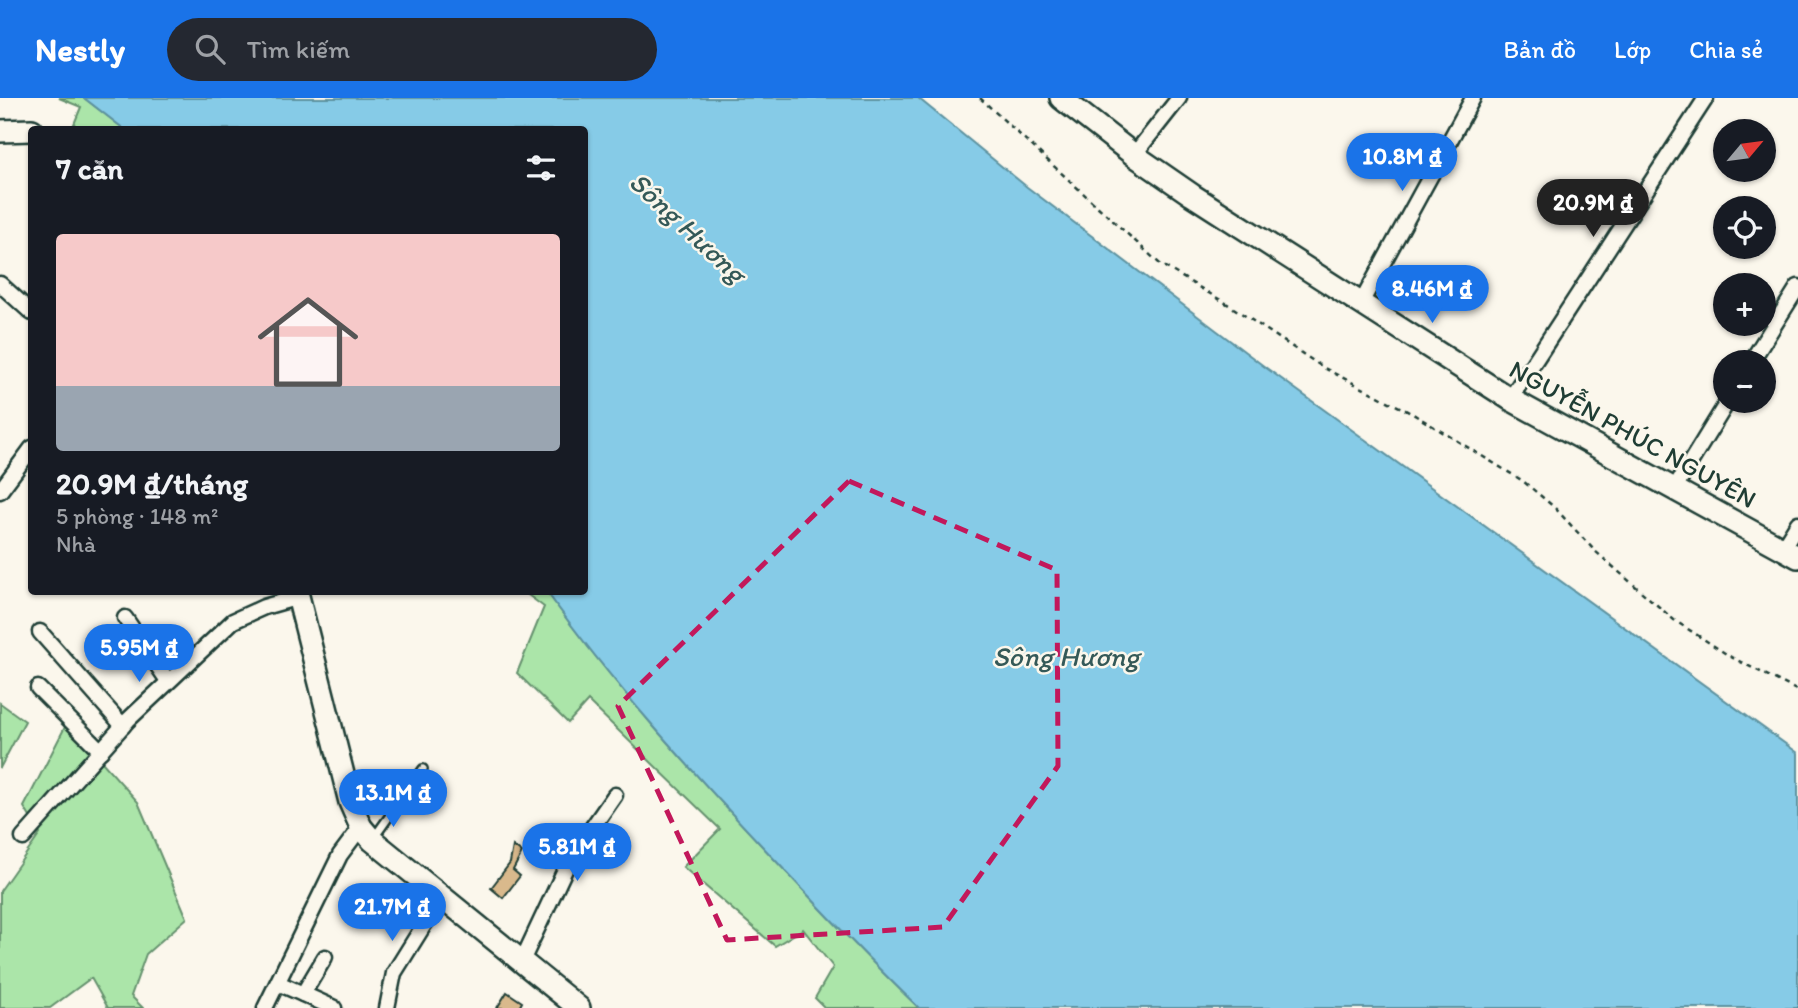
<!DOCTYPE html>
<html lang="vi">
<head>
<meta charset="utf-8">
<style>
	:root { --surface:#171b24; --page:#242831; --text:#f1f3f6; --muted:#9ea1a6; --accent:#1a73e8 }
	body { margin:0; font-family:Itim,sans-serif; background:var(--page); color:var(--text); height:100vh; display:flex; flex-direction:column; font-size:26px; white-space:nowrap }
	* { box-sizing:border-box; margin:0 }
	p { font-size:23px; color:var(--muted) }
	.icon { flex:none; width:38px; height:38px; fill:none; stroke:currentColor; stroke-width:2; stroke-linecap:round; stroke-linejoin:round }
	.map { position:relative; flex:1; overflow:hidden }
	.details { position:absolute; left:28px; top:28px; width:560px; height:469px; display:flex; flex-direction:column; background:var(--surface); border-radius:7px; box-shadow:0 2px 5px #0004 }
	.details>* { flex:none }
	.needle { width:46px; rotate:61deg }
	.fabs { position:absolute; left:1713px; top:21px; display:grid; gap:14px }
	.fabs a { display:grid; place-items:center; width:63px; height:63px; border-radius:50%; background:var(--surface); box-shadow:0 2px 5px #0004; font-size:35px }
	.price { position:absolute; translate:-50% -60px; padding:0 16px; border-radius:24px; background:var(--accent); color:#fff; font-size:23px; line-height:46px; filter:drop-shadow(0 2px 4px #0008) }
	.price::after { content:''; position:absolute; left:50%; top:42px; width:21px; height:16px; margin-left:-10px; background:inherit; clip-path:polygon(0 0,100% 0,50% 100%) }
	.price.selected { background:#222; color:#fff }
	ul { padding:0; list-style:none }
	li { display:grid; align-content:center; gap:14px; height:371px; padding:0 28px }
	li span { display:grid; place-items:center; height:217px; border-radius:7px; color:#555 }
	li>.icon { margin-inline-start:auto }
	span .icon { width:126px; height:126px; fill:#fffc; stroke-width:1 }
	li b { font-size:30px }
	h2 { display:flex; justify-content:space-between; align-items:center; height:84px; padding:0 28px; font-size:30px }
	header { display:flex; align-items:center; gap:42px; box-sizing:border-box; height:98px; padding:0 35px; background:var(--accent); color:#fff }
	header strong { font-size:33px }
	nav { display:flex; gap:38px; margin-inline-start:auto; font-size:24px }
	.search { width:490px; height:63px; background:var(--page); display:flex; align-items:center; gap:18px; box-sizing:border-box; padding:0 24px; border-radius:38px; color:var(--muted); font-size:26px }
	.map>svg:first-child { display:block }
	.green { fill:#abe5a9; stroke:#65916e; stroke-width:2 }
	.water { fill:#86cbe7; stroke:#5d929f; stroke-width:2 }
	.building { fill:#d9b98c; stroke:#1f3d34; stroke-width:2 }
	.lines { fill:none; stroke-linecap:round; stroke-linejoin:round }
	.lane-casing { stroke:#1f3d34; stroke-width:12 }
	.street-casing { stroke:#1f3d34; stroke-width:19 }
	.secondary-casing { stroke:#1f3d34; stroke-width:26 }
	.path { stroke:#1f3d34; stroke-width:2.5; stroke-dasharray:5 5; stroke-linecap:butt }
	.lane { stroke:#fbf7ec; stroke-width:7 }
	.street { stroke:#fbf7ec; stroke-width:14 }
	.secondary { stroke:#fbf7ec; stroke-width:21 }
	.marked { fill:none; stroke:#c2185b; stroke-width:5; stroke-dasharray:14 9; stroke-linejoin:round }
	.labels { text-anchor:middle; stroke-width:5; stroke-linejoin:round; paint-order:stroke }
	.street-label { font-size:26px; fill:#1f3d34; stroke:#fbf7ec }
	.water-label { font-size:28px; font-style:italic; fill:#345958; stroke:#fbf7ec }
</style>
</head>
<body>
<header>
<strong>Nestly</strong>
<div class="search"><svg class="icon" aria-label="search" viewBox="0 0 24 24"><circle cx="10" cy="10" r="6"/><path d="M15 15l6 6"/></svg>Tìm kiếm</div>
<nav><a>Bản đồ</a><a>Lớp</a><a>Chia sẻ</a></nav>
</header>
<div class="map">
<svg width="1798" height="910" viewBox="0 0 1798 910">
	<rect width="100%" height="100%" fill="#fbf7ec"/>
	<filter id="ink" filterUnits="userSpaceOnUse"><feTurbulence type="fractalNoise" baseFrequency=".0143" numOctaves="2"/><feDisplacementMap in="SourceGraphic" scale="14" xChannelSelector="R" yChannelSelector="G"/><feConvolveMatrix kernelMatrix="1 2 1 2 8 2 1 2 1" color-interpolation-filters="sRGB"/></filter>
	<g filter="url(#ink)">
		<g class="green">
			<polygon points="59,0 84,0 124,31 72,31 81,9"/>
			<path d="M524 494H547C612 585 687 668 763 749 814 804 865 858 919 910H825L815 900 833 869 803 831 775 848 683 769 720 731 588 603 568 625 517 575 544 509Z"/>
			<polygon points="0,605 25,623 0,670"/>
			<polygon points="67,625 138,704 187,820 146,856 131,898 143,910 108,910 91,880 50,910 0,910 0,793 40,736 24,709"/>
		</g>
		<path class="water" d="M84 0H918L1027 89 1265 269 1798 655V910H919C865 858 814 804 763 749 687 668 612 585 547 494H584V32L124 31Z"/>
		<g class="building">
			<polygon points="513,748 522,755 513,772 520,778 503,800 491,790 510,765"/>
			<polygon points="507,894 522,904 519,910 497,910"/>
		</g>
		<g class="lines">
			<defs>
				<polyline id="lane" points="373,741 423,671"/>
				<g id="street">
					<polyline points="1134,57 1179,0"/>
					<polyline points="0,186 32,215"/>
					<polyline points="1360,207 1473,0"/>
					<polyline points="1751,264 1798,189"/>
					<polyline points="1510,301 1706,0"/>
					<polyline points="1674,391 1728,303"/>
					<polyline points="0,393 32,350"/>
					<polyline points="1783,449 1798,425"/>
					<polyline points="125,520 168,583"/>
					<polyline points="40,534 123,628"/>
					<polyline points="38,590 101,653"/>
					<polyline points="23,740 128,622 233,523 264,509 299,499"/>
					<polyline points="522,863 569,763 615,697"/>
					<polyline points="278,885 303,896 325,859"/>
					<polyline points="303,896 334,910"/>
					<polyline points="265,910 340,757 361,729"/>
					<polyline points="387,910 394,875 442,798"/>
				</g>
				<g id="secondary">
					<polyline points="1061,0 1134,57 1192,97 1510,301 1798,459"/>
					<polyline points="0,33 32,32"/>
					<polyline points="297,494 350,704 361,729 372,742 579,910"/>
				</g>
			</defs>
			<use href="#lane" class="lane-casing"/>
			<use href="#street" class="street-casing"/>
			<use href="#secondary" class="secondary-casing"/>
			<polyline class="path" points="980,0 1160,166 1229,207 1324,270 1413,316 1523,383 1554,409 1595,453 1674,522 1731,559 1798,593"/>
			<use href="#lane" class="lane"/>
			<use href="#street" class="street"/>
			<use href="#secondary" class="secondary"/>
		</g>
	</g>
	<path class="marked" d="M849 383 1057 472 1058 668 943 829 727 842 618 608Z"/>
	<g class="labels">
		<g class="street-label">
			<text transform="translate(1633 336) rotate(29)" y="9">NGUYỄN PHÚC NGUYÊN</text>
		</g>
		<g class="water-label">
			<text transform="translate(688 129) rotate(43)" y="10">Sông Hương</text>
			<text x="1066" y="568">Sông Hương</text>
		</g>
	</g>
</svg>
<div class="fabs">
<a><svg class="needle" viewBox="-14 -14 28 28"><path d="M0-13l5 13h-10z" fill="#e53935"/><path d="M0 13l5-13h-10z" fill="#9ea1a6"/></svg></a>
<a><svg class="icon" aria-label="locate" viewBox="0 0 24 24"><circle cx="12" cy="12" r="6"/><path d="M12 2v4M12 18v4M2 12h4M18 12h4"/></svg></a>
<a>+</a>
<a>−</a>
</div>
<b class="price" style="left:1402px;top:95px">10.8M ₫</b>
<b class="price selected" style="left:1593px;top:141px">20.9M ₫</b>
<b class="price" style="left:1432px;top:227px">8.46M ₫</b>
<b class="price" style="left:139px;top:586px">5.95M ₫</b>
<b class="price" style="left:393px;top:731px">13.1M ₫</b>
<b class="price" style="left:577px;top:785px">5.81M ₫</b>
<b class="price" style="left:392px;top:845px">21.7M ₫</b>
<section class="details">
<h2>7 căn<svg class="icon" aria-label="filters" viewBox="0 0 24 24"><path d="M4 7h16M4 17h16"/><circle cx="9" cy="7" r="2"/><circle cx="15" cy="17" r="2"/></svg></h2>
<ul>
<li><span style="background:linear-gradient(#f6c9c9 70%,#9aa5b1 0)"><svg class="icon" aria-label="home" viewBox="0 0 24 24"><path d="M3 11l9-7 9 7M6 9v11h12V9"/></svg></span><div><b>20.9M ₫/tháng</b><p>5 phòng · 148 m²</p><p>Nhà</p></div></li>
</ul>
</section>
</div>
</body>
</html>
